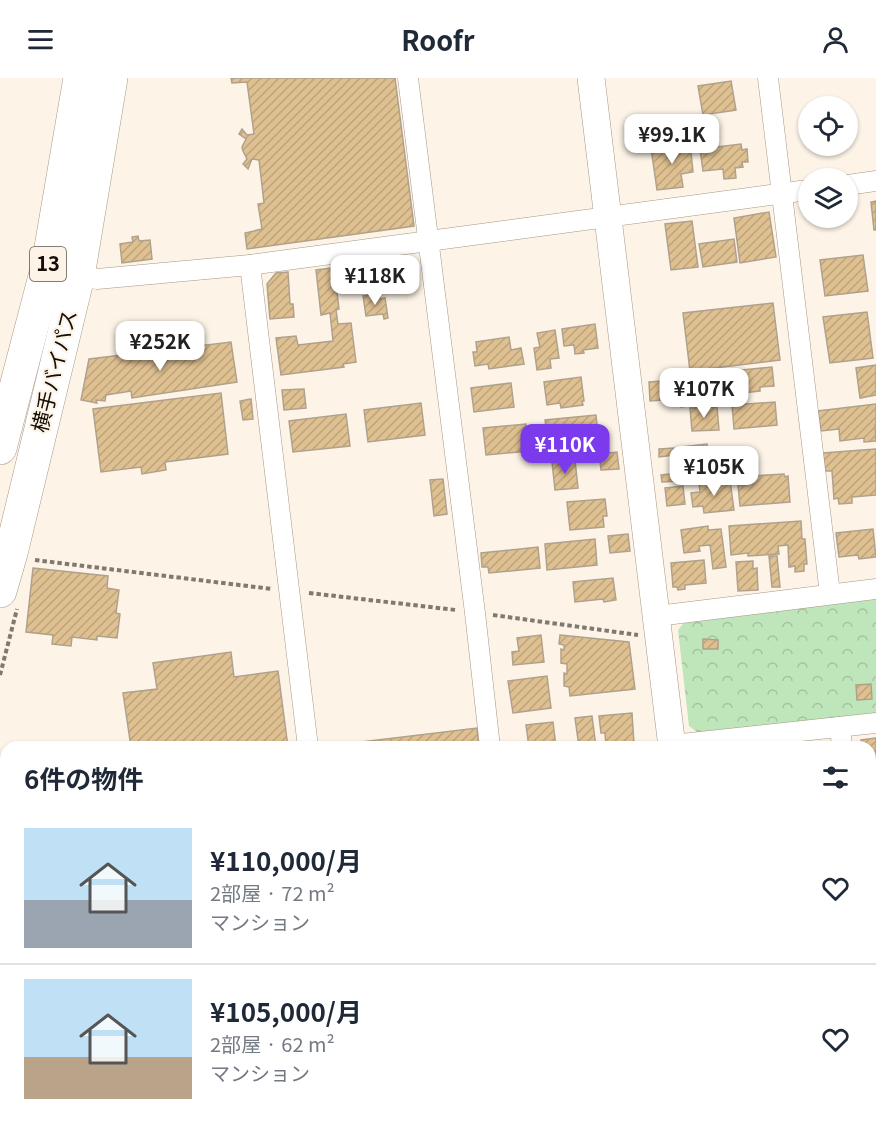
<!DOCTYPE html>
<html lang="ja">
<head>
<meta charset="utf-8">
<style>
	:root { --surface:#fff; --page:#f6f6f7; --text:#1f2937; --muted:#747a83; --line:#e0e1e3; --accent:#7c3aed }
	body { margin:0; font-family:Georgia,"Noto Sans JP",serif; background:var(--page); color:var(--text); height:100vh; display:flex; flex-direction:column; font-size:22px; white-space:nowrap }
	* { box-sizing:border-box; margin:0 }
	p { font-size:20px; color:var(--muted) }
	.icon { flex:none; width:33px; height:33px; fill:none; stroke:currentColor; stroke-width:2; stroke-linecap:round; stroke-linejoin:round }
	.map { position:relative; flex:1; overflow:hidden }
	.details { position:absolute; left:0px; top:663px; width:876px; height:386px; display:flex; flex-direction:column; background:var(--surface); border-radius:18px 18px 0 0; box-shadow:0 2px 4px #0004 }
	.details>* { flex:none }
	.fabs { position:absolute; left:798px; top:18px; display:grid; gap:12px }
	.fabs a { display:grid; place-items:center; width:60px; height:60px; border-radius:50%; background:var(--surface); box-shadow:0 2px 4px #0004; font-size:30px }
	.price { position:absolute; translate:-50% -51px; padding:0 14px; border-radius:12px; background:#fff; color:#222; font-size:20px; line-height:39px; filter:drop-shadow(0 2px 3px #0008) }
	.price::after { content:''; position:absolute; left:50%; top:36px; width:18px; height:14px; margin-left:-9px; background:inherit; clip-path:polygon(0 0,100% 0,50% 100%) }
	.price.active { background:var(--accent); color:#fff }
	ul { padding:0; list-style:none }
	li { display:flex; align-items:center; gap:18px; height:150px; padding:0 24px }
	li+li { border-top:2px solid var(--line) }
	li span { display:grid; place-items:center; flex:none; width:168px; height:120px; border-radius:0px; color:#555 }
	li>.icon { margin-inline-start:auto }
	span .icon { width:72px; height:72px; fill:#fffc; stroke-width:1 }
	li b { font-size:26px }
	h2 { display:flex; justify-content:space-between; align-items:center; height:72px; padding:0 24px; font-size:26px }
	header { display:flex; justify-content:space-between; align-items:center; height:78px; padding:0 24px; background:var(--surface); font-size:27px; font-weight:700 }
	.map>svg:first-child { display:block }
	.park { fill:url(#park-crowns) }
	.building { fill:url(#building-hatch); stroke:#b0a18d; stroke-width:1.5 }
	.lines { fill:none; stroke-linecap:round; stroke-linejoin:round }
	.street-casing { stroke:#a69884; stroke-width:21 }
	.secondary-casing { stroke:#a69884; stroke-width:28 }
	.highway-casing { stroke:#a69884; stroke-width:34 }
	.path { stroke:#80796f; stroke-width:4; stroke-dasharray:4.5 3; stroke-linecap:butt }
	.street { stroke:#fff; stroke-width:20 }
	.secondary { stroke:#fff; stroke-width:27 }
	.highway { stroke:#fff; stroke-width:33 }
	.labels { text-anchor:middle; stroke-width:4.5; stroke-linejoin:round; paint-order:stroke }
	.shield { fill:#fdf4e7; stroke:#5a544b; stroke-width:1.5 }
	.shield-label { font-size:20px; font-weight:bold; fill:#140f08 }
	.street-label { font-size:21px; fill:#140f08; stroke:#fdf4e7 }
</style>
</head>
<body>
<header><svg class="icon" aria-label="menu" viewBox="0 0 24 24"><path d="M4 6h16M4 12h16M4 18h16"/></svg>Roofr<svg class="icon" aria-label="person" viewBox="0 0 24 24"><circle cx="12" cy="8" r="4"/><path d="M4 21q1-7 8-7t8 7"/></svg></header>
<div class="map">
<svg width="876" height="1048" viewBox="0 0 876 1048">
	<defs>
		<pattern id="park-crowns" width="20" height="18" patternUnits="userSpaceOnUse" patternTransform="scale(1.5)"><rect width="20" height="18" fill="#bfe5bb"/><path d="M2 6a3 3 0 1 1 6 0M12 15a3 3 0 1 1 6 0" fill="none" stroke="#a3c39f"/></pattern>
		<pattern id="building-hatch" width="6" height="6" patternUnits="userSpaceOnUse" patternTransform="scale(1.5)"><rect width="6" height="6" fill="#dfc091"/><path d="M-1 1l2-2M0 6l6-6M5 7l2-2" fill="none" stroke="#bea47c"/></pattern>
	</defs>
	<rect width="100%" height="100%" fill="#fdf4e7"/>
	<polygon class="park" points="876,517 876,635 701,657 689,648 678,552 687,541"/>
	<g class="building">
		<polygon points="231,0 395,0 414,148 247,171 245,155 262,151 258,126 264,125 259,82 252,81 248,91 243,86 247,81 243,73 242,69 246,61 239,56 242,51 247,57 254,56 247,4 232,5"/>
		<polygon points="731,3 736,32 703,37 698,8"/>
		<polygon points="690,65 693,94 681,96 683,109 657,112 651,70"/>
		<polygon points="741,66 742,72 747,71 748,84 742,84 743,89 735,90 736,100 724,101 723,91 703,93 700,71"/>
		<polygon points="876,123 876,152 874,152 871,124"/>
		<polygon points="769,134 776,179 740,185 734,140"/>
		<polygon points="692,143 698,189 671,192 665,146"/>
		<polygon points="138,158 139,163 150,162 152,181 122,185 120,166 133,164 132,159"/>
		<polygon points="734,161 737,184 703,189 699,166"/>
		<polygon points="863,177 868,213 825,218 820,182"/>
		<polygon points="384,181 384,186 415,183 417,198 400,199 401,212 381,214 381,211 374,212 371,183"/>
		<polygon points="354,187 356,203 336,206 339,231 336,232 338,246 351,245 356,284 343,286 344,289 281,297 276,260 296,258 298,267 333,263 330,235 321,237 316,192"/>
		<polygon points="288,194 290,226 293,226 294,239 270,241 267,206 276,195"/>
		<polygon points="379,216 380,221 385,220 388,240 384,241 383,236 366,238 363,218"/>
		<polygon points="773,225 780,282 690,293 683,235"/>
		<polygon points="867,234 873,280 830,285 823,239"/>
		<polygon points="595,246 598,270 583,272 584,275 575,276 574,267 564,268 562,251"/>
		<polygon points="555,252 559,280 550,281 551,290 537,292 534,270 540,269 537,255"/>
		<polygon points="509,259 511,272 521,270 524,286 489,291 488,286 475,288 473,274 477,274 476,264"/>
		<polygon points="231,264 237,304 132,320 131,313 106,317 105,323 96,322 97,325 81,322 89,281"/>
		<polygon points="876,287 876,317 860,320 856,290"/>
		<polygon points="772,289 774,308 760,309 760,313 724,317 722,294"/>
		<polygon points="717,294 719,308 715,309 717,321 704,323 704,325 681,329 677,300"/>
		<polygon points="581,299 584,323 582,323 583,327 561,330 560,325 547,327 544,304"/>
		<polygon points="674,302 676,321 650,323 649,304"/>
		<polygon points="511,305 514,329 474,334 471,310"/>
		<polygon points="304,311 306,330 284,332 282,312"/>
		<polygon points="221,315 228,376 165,384 166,392 142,396 141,389 101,394 93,331"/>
		<polygon points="251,321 253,341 243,342 240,323"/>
		<polygon points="775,324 777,347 734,351 732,327"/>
		<polygon points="421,325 425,357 368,364 364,332"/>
		<polygon points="876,326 876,346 875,347 876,363 864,364 864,360 840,363 839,351 821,353 818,333"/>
		<polygon points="717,329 719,352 692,353 690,330"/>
		<polygon points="346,336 350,368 293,374 289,343"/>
		<polygon points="596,337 599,368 549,373 545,342"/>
		<polygon points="526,346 529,373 486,377 483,350"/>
		<polygon points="707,366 708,377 710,377 712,395 682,398 680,382 684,382 682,369"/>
		<polygon points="674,370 675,377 659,379 659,371"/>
		<polygon points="876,371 876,417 852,419 852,425 839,426 838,420 834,421 832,393 825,393 823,375"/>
		<polygon points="617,374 619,391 601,392 599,376"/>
		<polygon points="575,382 578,410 555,412 552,384"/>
		<polygon points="678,395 679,403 662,404 661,397"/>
		<polygon points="784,396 785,399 788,398 790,424 740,428 738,407 753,406 752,398"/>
		<polygon points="443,401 447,436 434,438 430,402"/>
		<polygon points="730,402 734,432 704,435 703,428 693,429 691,415 700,414 699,405"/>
		<polygon points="683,408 685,426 667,428 665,410"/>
		<polygon points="605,421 607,438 603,438 604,449 570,452 567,424"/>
		<polygon points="801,443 802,461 805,461 807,486 804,486 804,493 795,494 795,488 789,489 788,467 778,468 779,476 748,478 748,475 731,477 729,448"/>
		<polygon points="708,448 708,452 721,451 726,489 713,491 710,467 699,468 700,473 684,475 681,452"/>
		<polygon points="873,451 876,479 859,481 858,477 839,479 836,455"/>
		<polygon points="628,456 630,473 610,475 608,458"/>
		<polygon points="595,461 597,487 547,492 545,466"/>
		<polygon points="538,469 540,490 489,495 488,489 482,489 481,475"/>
		<polygon points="769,478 777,478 780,509 772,509"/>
		<polygon points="704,482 706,505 685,507 685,511 678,512 677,509 673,509 671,485"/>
		<polygon points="753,483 753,491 757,490 758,512 738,513 736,484"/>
		<polygon points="33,490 108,498 107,510 119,512 116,535 120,536 117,560 97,558 97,562 72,559 71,568 52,566 53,557 26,554"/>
		<polygon points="613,500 616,522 604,524 603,521 575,524 573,504"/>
		<polygon points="541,557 544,584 513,587 512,574 519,573 517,560"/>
		<polygon points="560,557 629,564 635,611 570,618 569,609 564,608 564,595 567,596 567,586 561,585 561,571 564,572 564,567 559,566"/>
		<polygon points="703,561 718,562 718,571 703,571"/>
		<polygon points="231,574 234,599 278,593 288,669 131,669 123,615 157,611 153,585"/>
		<polygon points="547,598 551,630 513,635 508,603"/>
		<polygon points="871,606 872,621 857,622 856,607"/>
		<polygon points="632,635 634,666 606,668 605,655 601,655 599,638"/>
		<polygon points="592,638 596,669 579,669 575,640"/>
		<polygon points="553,644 556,669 529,669 526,647"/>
		<polygon points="477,650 479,669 328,669 327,668"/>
		<polygon points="876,660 876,687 870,688 870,669 862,669 861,662"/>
		<polygon points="876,701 876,718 870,718 870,702"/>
		<polygon points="870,770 876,770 876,793 871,793"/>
		<polygon points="876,1042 876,1048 813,1047"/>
	</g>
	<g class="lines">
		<defs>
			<g id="street">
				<polyline points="408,0 475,535 490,669"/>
				<polyline points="768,0 830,516"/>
				<polyline points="848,107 876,103"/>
				<polyline points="250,187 308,669"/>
				<polyline points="78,198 97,201 250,187 808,112"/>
				<polyline points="657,538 876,511"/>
				<polyline points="840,649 842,669"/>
				<polyline points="672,667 876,645"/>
				<polyline points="870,891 876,940"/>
				<polyline points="0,1040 1,1048"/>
				<polyline points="323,1042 333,1048"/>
				<polyline points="361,1042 370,1048"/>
			</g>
			<g id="secondary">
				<polyline points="591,0 672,669"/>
				<polyline points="720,1042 720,1048"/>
			</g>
			<g id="highway">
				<polyline points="0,370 48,187 80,0"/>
				<polyline points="0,513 11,475 78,198 111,0"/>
				<polyline points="0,898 6,902"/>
				<polyline points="246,1042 255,1048"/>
			</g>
		</defs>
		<use href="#street" class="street-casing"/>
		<use href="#secondary" class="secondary-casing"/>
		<use href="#highway" class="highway-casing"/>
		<g class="path">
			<polyline points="35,482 272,511"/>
			<polyline points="309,515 456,532"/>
			<polyline points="493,537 638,557"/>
			<polyline points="0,597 17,531"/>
			<polyline points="0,867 6,870"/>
			<polyline points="194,1042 203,1048"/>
			<polyline points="294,1042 302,1048"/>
		</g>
		<use href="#street" class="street"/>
		<use href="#secondary" class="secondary"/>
		<use href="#highway" class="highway"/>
	</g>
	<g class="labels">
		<rect class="shield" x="30" y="169" width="36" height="34" rx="4.5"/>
		<g class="shield-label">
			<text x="48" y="193">13</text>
		</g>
		<g class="street-label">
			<text transform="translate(55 293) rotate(-76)" y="7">横手バイパス</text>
		</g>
	</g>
</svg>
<div class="fabs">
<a><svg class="icon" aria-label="locate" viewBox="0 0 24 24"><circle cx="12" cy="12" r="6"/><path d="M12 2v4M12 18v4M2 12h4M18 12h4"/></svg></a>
<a><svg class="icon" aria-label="layers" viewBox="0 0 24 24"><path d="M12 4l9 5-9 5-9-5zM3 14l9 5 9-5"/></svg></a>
</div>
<b class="price" style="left:672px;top:87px">¥99.1K</b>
<b class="price" style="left:375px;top:228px">¥118K</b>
<b class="price" style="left:160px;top:294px">¥252K</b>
<b class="price" style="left:704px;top:341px">¥107K</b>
<b class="price active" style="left:565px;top:397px">¥110K</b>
<b class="price" style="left:714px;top:419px">¥105K</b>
<section class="details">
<h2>6件の物件<svg class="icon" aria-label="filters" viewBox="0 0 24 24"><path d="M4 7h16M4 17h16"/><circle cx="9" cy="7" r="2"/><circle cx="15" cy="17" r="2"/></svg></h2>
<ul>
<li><span style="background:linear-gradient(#bfe0f5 60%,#9aa5b1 0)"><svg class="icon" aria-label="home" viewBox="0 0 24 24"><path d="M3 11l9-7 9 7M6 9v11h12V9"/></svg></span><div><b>¥110,000/月</b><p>2部屋 · 72 m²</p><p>マンション</p></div><svg class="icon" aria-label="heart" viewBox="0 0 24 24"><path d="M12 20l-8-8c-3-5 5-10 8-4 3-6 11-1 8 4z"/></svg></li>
<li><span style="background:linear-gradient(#bfe0f5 65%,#b9a48a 0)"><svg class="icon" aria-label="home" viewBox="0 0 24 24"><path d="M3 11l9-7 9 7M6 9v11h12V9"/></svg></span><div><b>¥105,000/月</b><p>2部屋 · 62 m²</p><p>マンション</p></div><svg class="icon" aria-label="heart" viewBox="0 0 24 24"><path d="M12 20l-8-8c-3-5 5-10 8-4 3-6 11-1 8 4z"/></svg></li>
</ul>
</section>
</div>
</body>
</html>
